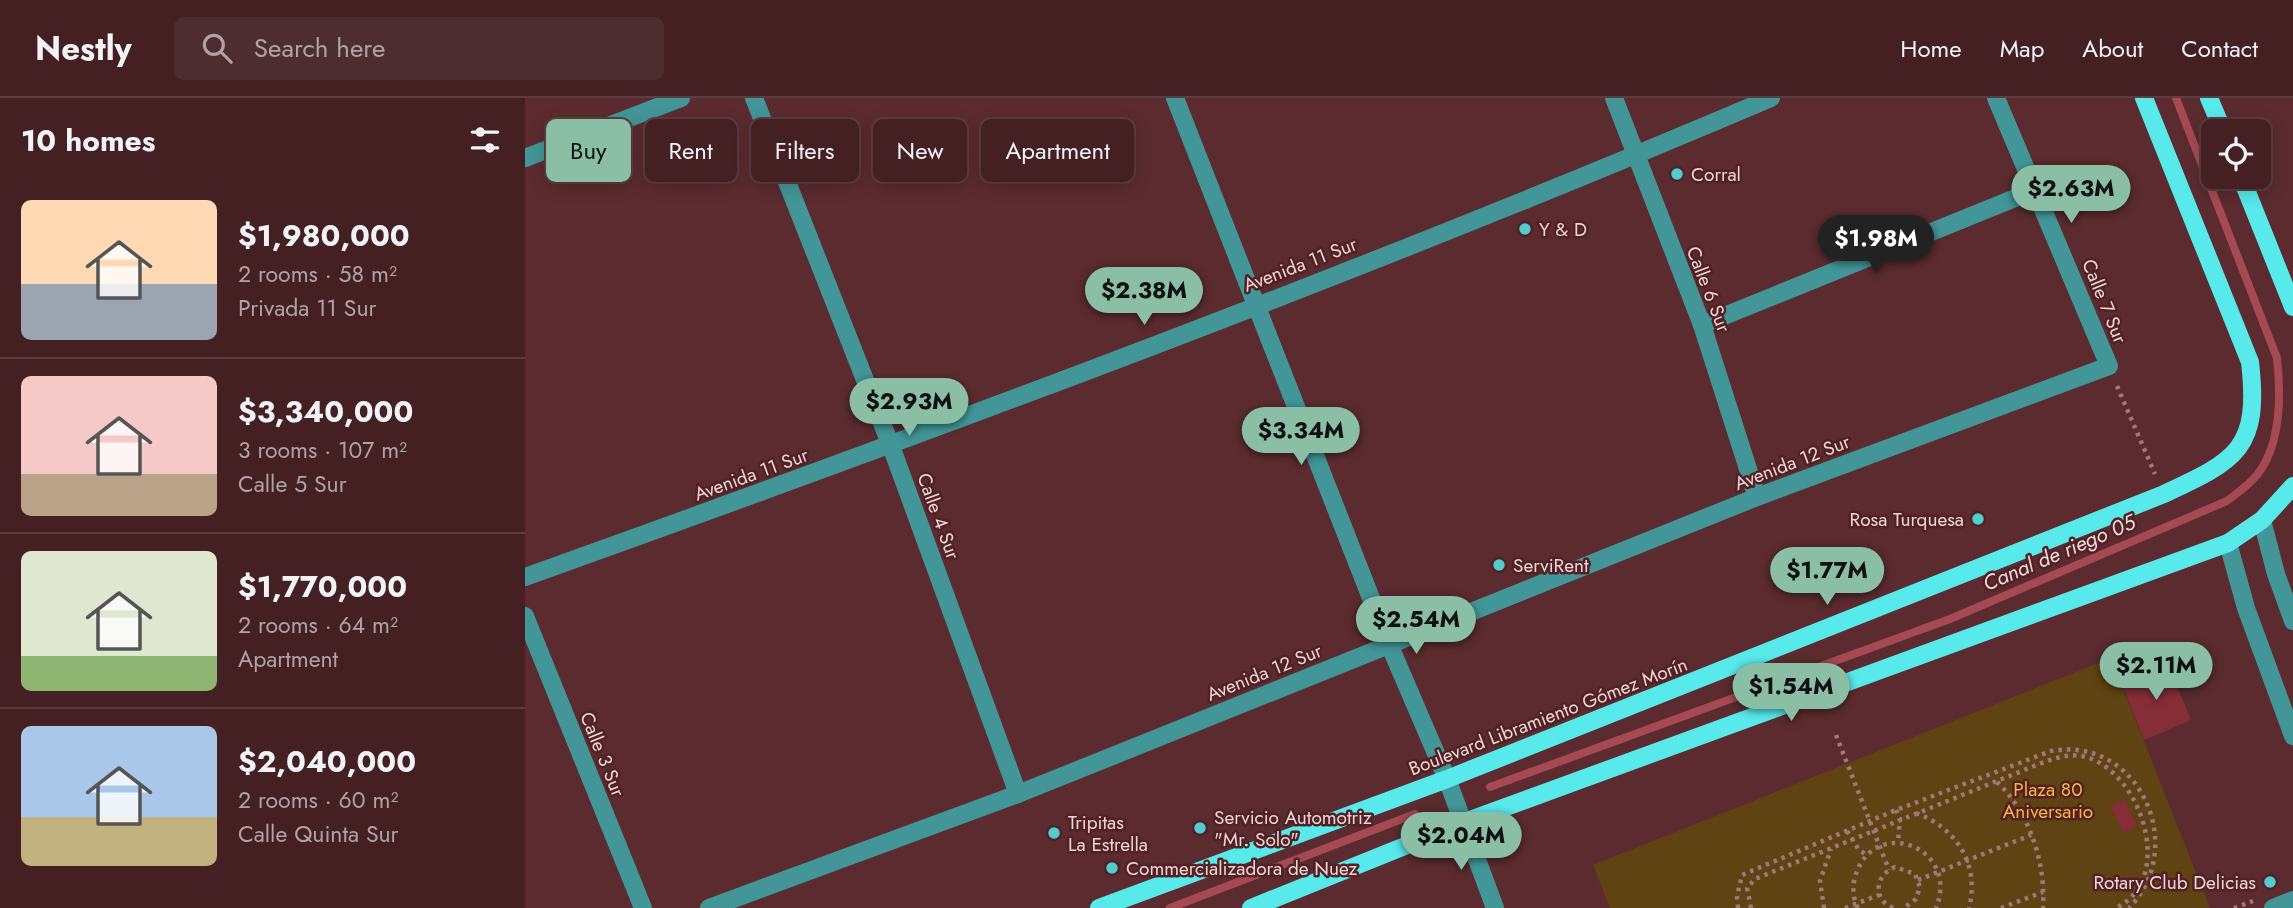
<!DOCTYPE html>
<html lang="en">
<head>
<meta charset="utf-8">
<style>
	:root { --surface:#442023; --page:#4e2d30; --text:#f1f3f6; --muted:#afa3a6; --line:#5c3e41; --accent:#8abfa5 }
	body { margin:0; font-family:Jost,sans-serif; background:var(--page); color:var(--text); height:100vh; display:flex; flex-direction:column; font-size:26px; white-space:nowrap }
	* { box-sizing:border-box; margin:0 }
	p { font-size:23px; color:var(--muted) }
	.icon { flex:none; width:38px; height:38px; fill:none; stroke:currentColor; stroke-width:2; stroke-linecap:round; stroke-linejoin:round }
	.map { position:relative; flex:1; overflow:hidden }
	.details { display:flex; flex-direction:column; background:var(--surface); width:525px }
	.details>* { flex:none }
	.top-card { position:absolute; left:21px; top:21px; width:665px; height:63px; display:flex; gap:14px }
	.fabs { position:absolute; left:1676px; top:21px; display:grid; gap:14px }
	.fabs a { display:grid; place-items:center; width:70px; height:70px; border-radius:10px; background:var(--surface); box-shadow:0 4px 18px #0003,0 0 0 2px var(--line); font-size:35px }
	.price { position:absolute; translate:-50% -60px; padding:0 16px; border-radius:24px; background:var(--accent); color:#111; font-size:23px; line-height:46px; filter:drop-shadow(0 2px 4px #0008) }
	.price::after { content:''; position:absolute; left:50%; top:42px; width:21px; height:16px; margin-left:-10px; background:inherit; clip-path:polygon(0 0,100% 0,50% 100%) }
	.price.selected { background:#222; color:#fff }
	ul { padding:0; list-style:none }
	li { display:flex; align-items:center; gap:21px; height:175px; padding:0 21px }
	li+li { border-top:2px solid var(--line) }
	li span { display:grid; place-items:center; flex:none; width:196px; height:140px; border-radius:10px; color:#555 }
	li>.icon { margin-inline-start:auto }
	span .icon { width:84px; height:84px; fill:#fffc; stroke-width:1 }
	li b { font-size:30px }
	h2 { display:flex; justify-content:space-between; align-items:center; height:84px; padding:0 21px; font-size:30px }
	.tag { padding:0 24px; border-radius:10px; background:var(--surface); box-shadow:0 4px 18px #0003,0 0 0 2px var(--line); font-size:24px; line-height:63px }
	.tag.selected { background:var(--accent); color:#111 }
	header { display:flex; align-items:center; gap:42px; box-sizing:border-box; height:98px; padding:0 35px; background:var(--surface); border-bottom:2px solid var(--line) }
	header strong { font-size:33px }
	nav { display:flex; gap:38px; margin-inline-start:auto; font-size:24px }
	.search { width:490px; height:63px; background:var(--page); display:flex; align-items:center; gap:18px; box-sizing:border-box; padding:0 24px; border-radius:10px; color:var(--muted); font-size:26px }
	main { display:flex; flex:1; min-height:0 }
	.map>svg:first-child { display:block }
	.green { fill:#604312 }
	.lines { fill:none; stroke-linecap:round; stroke-linejoin:round }
	.stream { stroke:#a54a52; stroke-width:8 }
	.building { fill:#852e38 }
	.path { stroke:#a0787b; stroke-width:4.5; stroke-dasharray:3.5 5; stroke-linecap:butt }
	.minor { stroke:#429697; stroke-width:18 }
	.major { stroke:#58e9eb; stroke-width:18 }
	.poi-dot { fill:#52cdce; stroke:#502125; stroke-width:2.5 }
	.labels { text-anchor:middle; stroke-width:5; stroke-linejoin:round; paint-order:stroke }
	.poi-label { font-size:19px; fill:#f3d4d5; stroke:#502125; text-anchor:start }
	.street-label { font-size:19px; fill:#f3d4d5; stroke:#502125 }
	.park-label { font-size:19px; fill:#fab540; stroke:#502125 }
	.water-label { font-size:21px; font-style:italic; fill:#f4d9d9; stroke:#502125 }
</style>
</head>
<body>
<header>
<strong>Nestly</strong>
<div class="search"><svg class="icon" aria-label="search" viewBox="0 0 24 24"><circle cx="10" cy="10" r="6"/><path d="M15 15l6 6"/></svg>Search here</div>
<nav><a>Home</a><a>Map</a><a>About</a><a>Contact</a></nav>
</header>
<main>
<section class="details">
<h2>10 homes<svg class="icon" aria-label="filters" viewBox="0 0 24 24"><path d="M4 7h16M4 17h16"/><circle cx="9" cy="7" r="2"/><circle cx="15" cy="17" r="2"/></svg></h2>
<ul>
<li><span style="background:linear-gradient(#ffd9b3 60%,#9aa5b1 0)"><svg class="icon" aria-label="home" viewBox="0 0 24 24"><path d="M3 11l9-7 9 7M6 9v11h12V9"/></svg></span><div><b>$1,980,000</b><p>2 rooms · 58 m²</p><p>Privada 11 Sur</p></div></li>
<li><span style="background:linear-gradient(#f6c9c9 70%,#b9a48a 0)"><svg class="icon" aria-label="home" viewBox="0 0 24 24"><path d="M3 11l9-7 9 7M6 9v11h12V9"/></svg></span><div><b>$3,340,000</b><p>3 rooms · 107 m²</p><p>Calle 5 Sur</p></div></li>
<li><span style="background:linear-gradient(#dfe7d0 75%,#8fb573 0)"><svg class="icon" aria-label="home" viewBox="0 0 24 24"><path d="M3 11l9-7 9 7M6 9v11h12V9"/></svg></span><div><b>$1,770,000</b><p>2 rooms · 64 m²</p><p>Apartment</p></div></li>
<li><span style="background:linear-gradient(#a9c7e8 65%,#c2b280 0)"><svg class="icon" aria-label="home" viewBox="0 0 24 24"><path d="M3 11l9-7 9 7M6 9v11h12V9"/></svg></span><div><b>$2,040,000</b><p>2 rooms · 60 m²</p><p>Calle Quinta Sur</p></div></li>
</ul>
</section>
<div class="map">
<svg width="1768" height="810" viewBox="0 0 1768 810">
	<rect width="100%" height="100%" fill="#5b2b2f"/>
	<polygon class="green" points="1586,560 1685,810 1085,810 1068,767"/>
	<g class="lines">
		<g class="stream">
			<path d="M965 689 1425 521 1702 403C1712 395 1724 387 1732 377 1757 346 1756 297 1752 260L1651 0"/>
			<polyline points="645,810 890,716"/>
		</g>
	</g>
	<g class="building">
		<polygon points="1643,566 1666,622 1619,642 1597,586"/>
		<polygon points="1599,701 1612,728 1598,735 1585,707"/>
	</g>
	<g class="lines">
		<g class="path">
			<polyline points="1592,288 1630,376"/>
			<polyline points="1311,637 1364,772"/>
			<path d="M1472 684C1505 715 1521 766 1518 810"/>
			<polyline points="1371,712 1375,721 1373,744"/>
			<path d="M1391 715C1432 730 1455 767 1444 810"/>
			<polyline points="1322,733 1334,752 1342,757"/>
			<polyline points="1393,782 1506,737"/>
			<path d="M1213 810 1212 798 1217 777 1371 712 1526 653C1614 637 1664 749 1604 810"/>
			<path d="M1226 810 1222 790 1230 781 1509 668C1525 662 1543 654 1561 659 1617 675 1651 781 1591 810"/>
			<polyline points="1299,810 1295,783 1306,751"/>
			<polyline points="1320,810 1354,797"/>
			<path d="M1333 810C1327 799 1327 785 1332 773 1354 718 1435 751 1411 810"/>
			<path d="M1368 810C1347 801 1350 777 1370 769L1390 776 1395 789 1391 801 1379 810"/>
			<polyline points="1476,810 1518,794"/>
			<polyline points="1709,810 1728,803"/>
		</g>
		<g class="minor">
			<polyline points="229,0 366,348 493,696"/>
			<polyline points="650,0 864,546 922,681 970,810"/>
			<polyline points="1089,0 1177,227 1232,399"/>
			<polyline points="0,60 156,0"/>
			<polyline points="1177,227 1510,92"/>
			<polyline points="1737,422 1751,476 1768,523"/>
			<polyline points="1703,445 1721,510 1768,638"/>
			<path d="M0 479C419 329 837 174 1246 0"/>
			<polyline points="0,518 118,810"/>
			<polyline points="184,810 493,696 1232,399 1584,268 1471,0"/>
			<polyline points="1748,810 1768,802"/>
		</g>
		<g class="major">
			<polyline points="1684,0 1698,33"/>
			<polyline points="1716,79 1768,209"/>
			<path d="M574 810 922 681 1639 396C1712 362 1735 351 1725 264L1619 0"/>
			<polyline points="726,810 937,725 1703,445 1737,422 1768,388"/>
		</g>
	</g>
	<g class="poi-dot">
		<circle cx="1152" cy="76" r="7"/>
		<circle cx="1000" cy="131" r="7"/>
		<circle cx="1453" cy="421" r="7"/>
		<circle cx="974" cy="467" r="7"/>
		<circle cx="675" cy="730" r="7"/>
		<circle cx="529" cy="735" r="7"/>
		<circle cx="587" cy="770" r="7"/>
		<circle cx="1745" cy="784" r="7"/>
	</g>
	<g class="labels">
		<g class="poi-label">
			<text x="1166" y="83">Corral</text>
			<text x="1014" y="138">Y &amp; D</text>
			<text x="1439" y="428" text-anchor="end">Rosa Turquesa</text>
			<text x="988" y="474">ServiRent</text>
			<text x="689" y="726">Servicio Automotriz<tspan x="689" dy="22">"Mr. Solo"</tspan></text>
			<text x="543" y="731">Tripitas<tspan x="543" dy="22">La Estrella</tspan></text>
			<text x="601" y="777">Commercializadora de Nuez</text>
			<text x="1731" y="791" text-anchor="end">Rotary Club Delicias</text>
		</g>
		<g class="street-label">
			<text transform="translate(775 166) rotate(-21)" y="7">Avenida 11 Sur</text>
			<text transform="translate(1184 191) rotate(69)" y="7">Calle 6 Sur</text>
			<text transform="translate(1580 203) rotate(68)" y="7">Calle 7 Sur</text>
			<text transform="translate(1267 364) rotate(-21)" y="7">Avenida 12 Sur</text>
			<text transform="translate(226 376) rotate(-20)" y="7">Avenida 11 Sur</text>
			<text transform="translate(414 418) rotate(70)" y="7">Calle 4 Sur</text>
			<text transform="translate(739 574) rotate(-22)" y="7">Avenida 12 Sur</text>
			<text transform="translate(1023 618) rotate(-21)" y="7">Boulevard Libramiento Gómez Morín</text>
			<text transform="translate(78 656) rotate(68)" y="7">Calle 3 Sur</text>
		</g>
		<g class="park-label">
			<text x="1523" y="698">Plaza 80<tspan x="1523" dy="22">Aniversario</tspan></text>
		</g>
		<g class="water-label">
			<text transform="translate(1534 455) rotate(-23)" y="7">Canal de riego 05</text>
		</g>
	</g>
</svg>
<div class="fabs">
<a><svg class="icon" aria-label="locate" viewBox="0 0 24 24"><circle cx="12" cy="12" r="6"/><path d="M12 2v4M12 18v4M2 12h4M18 12h4"/></svg></a>
</div>
<b class="price" style="left:1546px;top:127px">$2.63M</b>
<b class="price selected" style="left:1351px;top:177px">$1.98M</b>
<b class="price" style="left:619px;top:229px">$2.38M</b>
<b class="price" style="left:384px;top:340px">$2.93M</b>
<b class="price" style="left:776px;top:369px">$3.34M</b>
<b class="price" style="left:1302px;top:509px">$1.77M</b>
<b class="price" style="left:891px;top:558px">$2.54M</b>
<b class="price" style="left:1631px;top:604px">$2.11M</b>
<b class="price" style="left:1266px;top:625px">$1.54M</b>
<b class="price" style="left:936px;top:774px">$2.04M</b>
<div class="top-card">
<a class="tag selected">Buy</a>
<a class="tag">Rent</a>
<a class="tag">Filters</a>
<a class="tag">New</a>
<a class="tag">Apartment</a>
</div>
</div>
</main>
</body>
</html>
